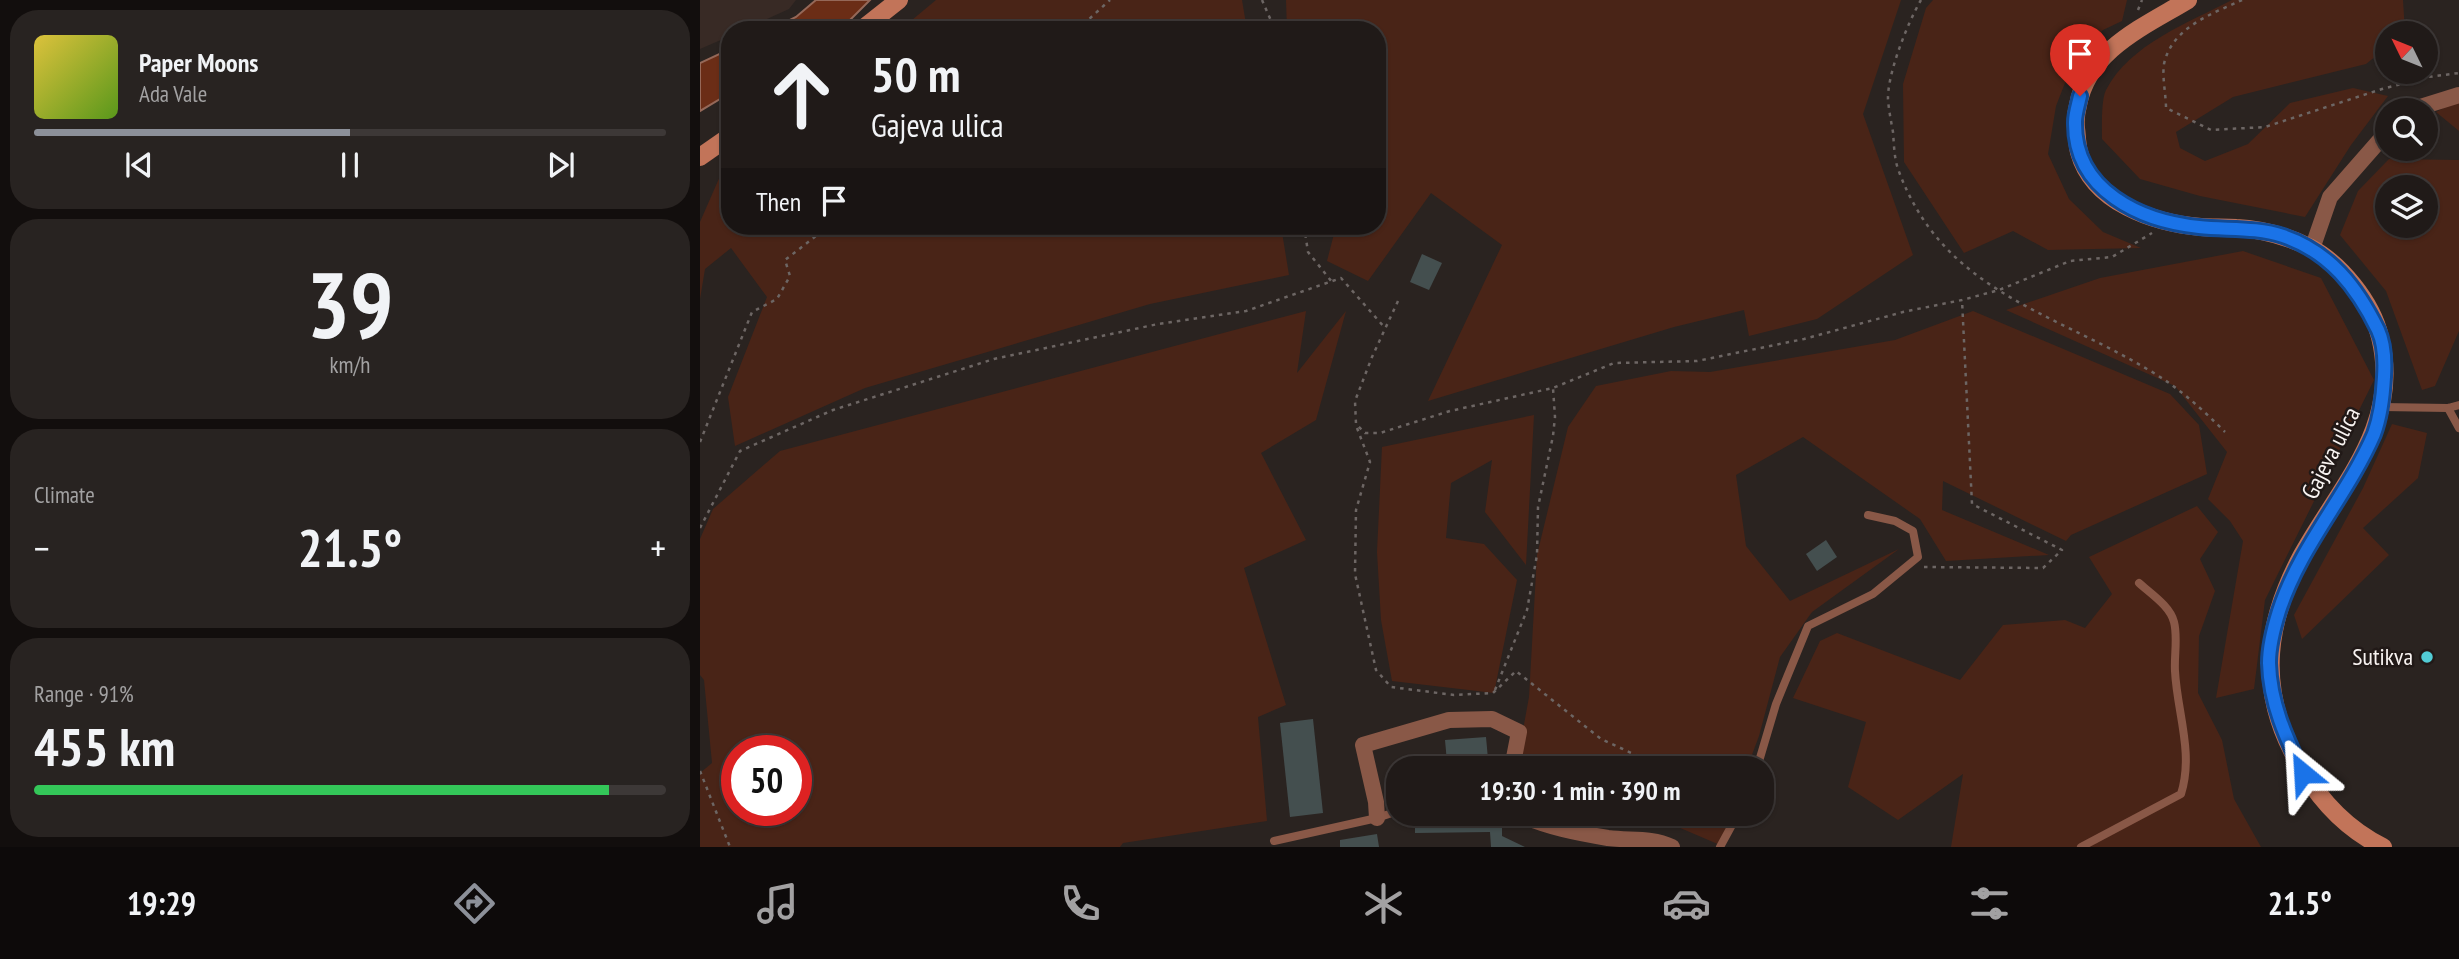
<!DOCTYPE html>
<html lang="en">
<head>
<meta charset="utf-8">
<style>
	body { margin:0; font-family:"PT Sans Narrow",sans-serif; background:#282321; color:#f1f3f6; height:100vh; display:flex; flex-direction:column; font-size:26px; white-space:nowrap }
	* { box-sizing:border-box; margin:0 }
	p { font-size:23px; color:#a2a1a2 }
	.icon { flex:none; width:38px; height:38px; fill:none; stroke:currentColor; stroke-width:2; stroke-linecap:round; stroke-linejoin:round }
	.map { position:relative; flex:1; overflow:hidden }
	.details { display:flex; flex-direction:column; gap:10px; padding:10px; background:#120e0d; width:700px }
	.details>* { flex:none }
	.hud { position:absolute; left:21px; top:21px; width:665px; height:214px; border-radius:28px; box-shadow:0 2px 5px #0004,0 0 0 2px #3d3837; background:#201a18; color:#f1f3f6; overflow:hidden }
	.needle { width:46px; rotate:313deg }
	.tools { position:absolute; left:1675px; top:21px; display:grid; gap:14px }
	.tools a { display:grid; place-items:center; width:63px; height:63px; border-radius:50%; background:#201a18; box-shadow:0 2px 5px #0004,0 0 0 2px #3d3837; font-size:35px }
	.speed { position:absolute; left:21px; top:735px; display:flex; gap:14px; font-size:35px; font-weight:700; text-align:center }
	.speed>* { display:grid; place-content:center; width:91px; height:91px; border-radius:50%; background:#201a18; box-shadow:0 2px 5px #0004,0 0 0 2px #3d3837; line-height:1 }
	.speed .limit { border:10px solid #d22; background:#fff; color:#111 }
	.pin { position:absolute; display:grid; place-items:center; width:60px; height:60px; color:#fff; margin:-72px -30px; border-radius:50% 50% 50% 0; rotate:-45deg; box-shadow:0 0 7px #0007 }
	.pin .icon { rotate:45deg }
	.me { position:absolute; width:77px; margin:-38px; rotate:333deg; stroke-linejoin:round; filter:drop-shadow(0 0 5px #0008) }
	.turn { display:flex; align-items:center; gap:24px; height:147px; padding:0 35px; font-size:32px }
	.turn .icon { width:91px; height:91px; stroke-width:2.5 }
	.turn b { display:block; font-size:49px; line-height:60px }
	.then { display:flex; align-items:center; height:66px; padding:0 35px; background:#0003; gap:14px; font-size:26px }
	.big { font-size:52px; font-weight:700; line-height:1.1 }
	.details .tile { flex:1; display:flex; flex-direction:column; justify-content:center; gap:10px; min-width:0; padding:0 24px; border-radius:28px; background:#282321 }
	.details .dial { align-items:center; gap:0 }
	.dial b { font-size:91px; line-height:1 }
	.song { display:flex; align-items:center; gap:21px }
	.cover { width:84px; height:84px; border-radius:10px; background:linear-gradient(135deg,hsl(50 70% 55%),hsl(90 70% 35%)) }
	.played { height:7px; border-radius:4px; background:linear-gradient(90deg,#8c9099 50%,#3d3837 50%) }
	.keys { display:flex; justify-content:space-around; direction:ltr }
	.heat { display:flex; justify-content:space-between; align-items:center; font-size:38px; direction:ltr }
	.charge { height:10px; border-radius:5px; background:linear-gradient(90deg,#34c759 91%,#3d3837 0) }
	.trip { position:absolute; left:686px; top:756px; width:388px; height:70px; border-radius:28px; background:#201a18; box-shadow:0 2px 5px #0004,0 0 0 2px #3d3837; font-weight:700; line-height:70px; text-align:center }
	.dock { display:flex; height:112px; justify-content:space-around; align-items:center; background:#0d0a0a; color:#a2a1a2 }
	.dock .icon { width:49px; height:49px }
	.dock .current { color:#8c9099 }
	.dock b { font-size:32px; color:#f1f3f6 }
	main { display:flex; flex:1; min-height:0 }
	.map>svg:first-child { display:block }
	.built { fill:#382a25 }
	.green { fill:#492417; fill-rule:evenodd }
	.water { fill:#6b2d16; stroke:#956858; stroke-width:2 }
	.building { fill:#444f4f }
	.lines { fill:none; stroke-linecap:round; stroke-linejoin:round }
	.path { stroke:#6d6664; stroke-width:2.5; stroke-dasharray:3.5 5; stroke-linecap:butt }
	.lane { stroke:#895847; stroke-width:8 }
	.street { stroke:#895847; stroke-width:16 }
	.secondary { stroke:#c27459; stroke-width:18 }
	.route-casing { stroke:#114b97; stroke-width:18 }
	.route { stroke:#1a73e8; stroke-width:12 }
	.poi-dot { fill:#52ccd5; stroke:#211917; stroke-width:2.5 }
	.labels { text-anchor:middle; stroke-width:5; stroke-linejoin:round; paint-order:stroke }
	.street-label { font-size:24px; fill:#f8f3f1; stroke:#211917 }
	.poi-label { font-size:24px; fill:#f8f3f1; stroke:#211917; text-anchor:end }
</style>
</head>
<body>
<main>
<section class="details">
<div class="tile">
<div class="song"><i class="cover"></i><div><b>Paper Moons</b><p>Ada Vale</p></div></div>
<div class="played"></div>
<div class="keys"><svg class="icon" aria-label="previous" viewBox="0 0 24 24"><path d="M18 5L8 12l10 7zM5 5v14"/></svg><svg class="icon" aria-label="pause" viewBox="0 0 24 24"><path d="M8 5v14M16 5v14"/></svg><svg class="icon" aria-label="next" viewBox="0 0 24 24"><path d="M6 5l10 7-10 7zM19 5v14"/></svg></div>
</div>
<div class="tile dial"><b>39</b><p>km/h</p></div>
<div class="tile"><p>Climate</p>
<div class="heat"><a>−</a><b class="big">21.5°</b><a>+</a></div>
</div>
<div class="tile"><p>Range · 91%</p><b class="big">455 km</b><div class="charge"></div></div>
</section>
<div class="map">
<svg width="1759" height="847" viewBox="0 0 1759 847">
	<rect width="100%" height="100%" fill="#2a2320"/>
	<polygon class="built" points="0,0 96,0 89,9 43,30 30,30 30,36 0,49"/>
	<g class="green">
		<polygon points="236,0 542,0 547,30 200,30"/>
		<polygon points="586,0 1201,0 1163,114 1213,255 1117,319 1049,336 1044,310 974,327 728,401 802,245 731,193 668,281 627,261 636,226 677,226 677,30 587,30"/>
		<polygon points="1233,0 1427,0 1422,21 1403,30 1374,60 1356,106 1348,154 1369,199 1403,232 1441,248 1348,250 1313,231 1264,253 1204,162 1203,84 1226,8"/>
		<path d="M 1532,0 L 1703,0 L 1705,32 L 1687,33 L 1687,47 L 1666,64 L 1533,97 L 1476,132 L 1480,148 L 1505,161 L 1548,144 L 1590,103 L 1653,88 L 1688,96 L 1651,145 L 1605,217 L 1500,196 L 1440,179 L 1402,139 C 1402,127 1401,100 1406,90 C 1430,44 1488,23 1532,0 Z"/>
		<polygon points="1759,100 1759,131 1736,112"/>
		<path d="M 1689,159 L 1759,160 L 1759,331 L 1735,386 L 1722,390 L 1686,291 L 1640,235 L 1658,191 ZM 1687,187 L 1726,187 L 1726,226 L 1687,226 Z"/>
		<polygon points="30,168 30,226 581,226 589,275 450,304 165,388 35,446 28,397 67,297 31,248 5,269 0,299 0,222 21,174"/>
		<polygon points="1543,251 1621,278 1674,380 1565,600 1554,689 1516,698 1543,541 1530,521 1508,499 1527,452 1475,386 1306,310 1400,278"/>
		<path d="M 606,311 L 597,373 L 646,311 L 616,420 L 561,453 L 606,540 L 544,568 L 586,705 L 558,717 L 567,821 L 423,843 L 420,847 L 0,847 L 0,773 L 12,763 L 4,680 L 0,675 L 0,539 L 13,509 L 80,451 ZM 37,751 L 96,751 L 96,810 L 37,810 Z"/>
		<polygon points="1273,311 1470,394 1499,425 1507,474 1371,535 1366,541 1243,481 1242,510 1349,555 1246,561 1220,519 1103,437 1036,475 1046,546 1090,601 1199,549 1112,612 1080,657 1059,736 1047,768 816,768 829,697 837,555 868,427 896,386 971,371 1010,372 1195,340"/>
		<polygon points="834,415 826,565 785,512 792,460 751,483 746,538 784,544 817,580 794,693 692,681 681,620 677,552 682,447"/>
		<polygon points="1692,424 1727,433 1718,478 1663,528 1689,555 1602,639 1594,615 1663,488"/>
		<polygon points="1497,506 1518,532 1500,559 1515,591 1499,636 1498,693 1522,740 1534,799 1561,847 1251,847 1263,774 1198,820 1148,787 1166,722 1093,698 1120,641 1137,633 1260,680 1303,625 1365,620 1385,628 1412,594 1389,557"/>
		<polygon points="938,814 1031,814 1020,845 957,818"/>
	</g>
	<g class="water">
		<polygon points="116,0 170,0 140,30 70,30 96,17"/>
		<polygon points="30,49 30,93 0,111 0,63"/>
	</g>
	<g class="building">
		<polygon points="722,254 742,263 729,290 710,282"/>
		<polygon points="1126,540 1137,557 1117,571 1106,554"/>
		<polygon points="613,719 623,813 590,817 580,723"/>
		<polygon points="786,737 788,759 747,762 745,740"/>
		<polygon points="802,818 802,836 825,847 791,847 790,832 715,833 715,820"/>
		<polygon points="677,834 679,847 640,847 640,840"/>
	</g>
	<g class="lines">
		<g class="path">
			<polyline points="562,0 575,30"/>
			<path d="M 1221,0 C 1208,22 1187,74 1188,100 C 1189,111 1191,121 1193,132 C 1194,144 1194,157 1198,169 C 1242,290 1348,310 1447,369 C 1477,386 1501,408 1525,432"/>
			<path d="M 1542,0 C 1512,14 1472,27 1464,64 C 1462,77 1466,95 1466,108 L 1511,130 L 1565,127 L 1682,89 L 1728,77 L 1759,73"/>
			<polyline points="1438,10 1442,0"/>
			<polyline points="377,30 410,0"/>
			<polyline points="604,226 608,252 632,282"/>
			<polyline points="698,301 672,357 655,401 656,424 665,433 680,433 750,411 853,388 914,363 997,361 1104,339 1203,312 1262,300 1299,290 1370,261 1412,257 1452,233"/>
			<polyline points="657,428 670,462 656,510 655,574 676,670 691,687 754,695 793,693 816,671 901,739 964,768"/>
			<polyline points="0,442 52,312 77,299 90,276 85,260 129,226"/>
			<polyline points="0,528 40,451 133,410 294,359 458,324 546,311 641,278 685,328"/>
			<polyline points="1224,567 1343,568 1362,550 1272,504 1262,300"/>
			<polyline points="795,690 827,610 837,555 838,507 853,436 855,417 853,388"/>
			<polyline points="0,771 30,847"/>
		</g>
		<g class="lane">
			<polyline points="1682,407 1748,408 1759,405"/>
			<polyline points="1748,408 1759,428"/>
			<polyline points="1057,768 1076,704 1108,626 1173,594 1218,557 1213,531 1195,521 1168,515"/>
			<polyline points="574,841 677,818 698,811"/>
			<polyline points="1020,847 1038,814"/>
			<path d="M 1381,847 L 1481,794 C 1494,753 1477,712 1475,671 C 1474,656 1478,637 1474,622 C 1470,606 1451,594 1439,583"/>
		</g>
		<g class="street">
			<polyline points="1711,110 1759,95"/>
			<polyline points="1612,249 1630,197 1687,132"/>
			<path d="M 819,814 C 846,827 878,833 908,838 C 931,841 950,837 972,847"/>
			<polyline points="677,818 676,802 663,745 749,720 792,719 819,732 812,768"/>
		</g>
		<g class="secondary">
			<path d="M 1488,0 C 1445,26 1388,50 1378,105 C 1376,113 1375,120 1376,128 C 1377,136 1377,144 1379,152 C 1393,203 1454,223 1501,227 C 1512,228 1524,227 1536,228 C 1561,229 1586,236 1609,247 C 1640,263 1672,302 1680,337 C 1702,425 1641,485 1602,555 C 1567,620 1558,684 1592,751 C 1612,791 1642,827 1683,847"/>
			<polyline points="161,30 199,0"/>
			<polyline points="0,157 30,136"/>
		</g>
	</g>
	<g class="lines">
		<g class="route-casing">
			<path id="route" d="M 1380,96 C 1378,105 1375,114 1375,122 C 1374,191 1441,221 1499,227 C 1527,230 1556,227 1583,236 C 1630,252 1657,287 1678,330 C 1684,343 1685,362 1684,377 C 1683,396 1681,415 1674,434 C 1647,496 1600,546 1579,611 C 1574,627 1569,646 1569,663 C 1570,703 1586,738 1603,773"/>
		</g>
		<use href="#route" class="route"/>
	</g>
	<circle class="poi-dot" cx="1727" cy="657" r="7"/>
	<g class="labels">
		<g class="street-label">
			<text transform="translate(1631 453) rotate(-63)" y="8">Gajeva ulica</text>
		</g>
		<g class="poi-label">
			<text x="1713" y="665">Sutikva</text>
		</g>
	</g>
</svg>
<div class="tools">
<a><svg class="needle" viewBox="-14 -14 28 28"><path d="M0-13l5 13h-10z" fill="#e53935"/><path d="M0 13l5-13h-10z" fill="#a2a1a2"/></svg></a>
<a><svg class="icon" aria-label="search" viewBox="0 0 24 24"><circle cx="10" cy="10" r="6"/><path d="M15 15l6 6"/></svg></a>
<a><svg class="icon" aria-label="layers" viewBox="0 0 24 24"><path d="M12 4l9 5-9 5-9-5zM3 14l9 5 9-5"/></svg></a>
</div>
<div class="speed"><div class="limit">50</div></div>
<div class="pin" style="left:1380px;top:96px;background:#d93025"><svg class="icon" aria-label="arrive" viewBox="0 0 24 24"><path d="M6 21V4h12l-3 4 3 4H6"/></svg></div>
<svg class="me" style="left:1603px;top:773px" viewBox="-20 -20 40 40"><path d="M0-17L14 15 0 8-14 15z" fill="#1a73e8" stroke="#fff" stroke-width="4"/></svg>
<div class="trip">19:30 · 1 min · 390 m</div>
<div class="hud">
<div class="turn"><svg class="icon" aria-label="ahead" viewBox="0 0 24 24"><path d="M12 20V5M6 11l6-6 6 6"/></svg><div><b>50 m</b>Gajeva ulica</div></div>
<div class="then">Then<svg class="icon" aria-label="arrive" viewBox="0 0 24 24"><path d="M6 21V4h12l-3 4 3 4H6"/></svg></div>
</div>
</div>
</main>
<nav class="dock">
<b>19:29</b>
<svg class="icon current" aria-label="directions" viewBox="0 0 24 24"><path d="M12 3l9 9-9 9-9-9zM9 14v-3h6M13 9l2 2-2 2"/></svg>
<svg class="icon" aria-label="music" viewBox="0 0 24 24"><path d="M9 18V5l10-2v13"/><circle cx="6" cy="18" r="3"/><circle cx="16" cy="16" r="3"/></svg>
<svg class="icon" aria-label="phone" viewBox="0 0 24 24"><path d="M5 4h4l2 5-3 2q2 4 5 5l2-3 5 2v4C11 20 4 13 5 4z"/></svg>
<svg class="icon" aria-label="climate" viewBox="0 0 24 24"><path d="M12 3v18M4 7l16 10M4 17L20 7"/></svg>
<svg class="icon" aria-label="car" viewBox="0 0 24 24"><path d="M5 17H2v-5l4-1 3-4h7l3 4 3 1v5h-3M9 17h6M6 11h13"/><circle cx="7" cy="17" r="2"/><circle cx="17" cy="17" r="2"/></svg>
<svg class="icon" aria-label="filters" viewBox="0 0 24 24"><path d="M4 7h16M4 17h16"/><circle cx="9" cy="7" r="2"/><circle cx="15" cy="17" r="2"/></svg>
<b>21.5°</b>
</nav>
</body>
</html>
